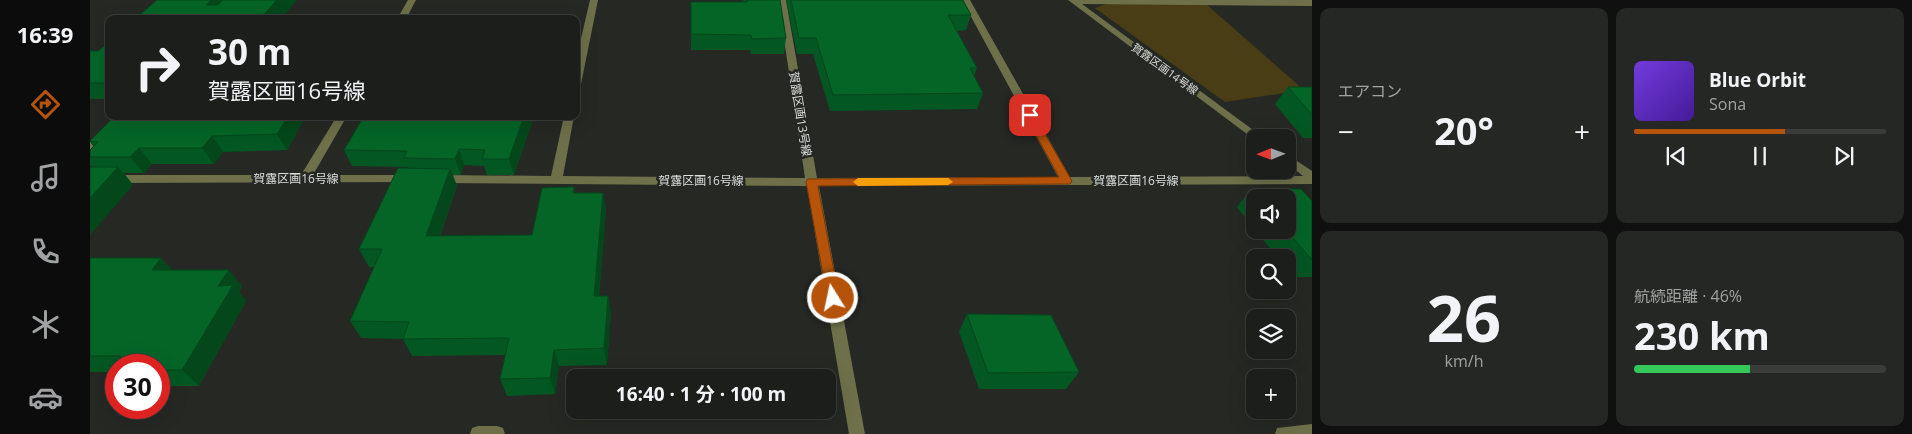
<!DOCTYPE html>
<html lang="ja">
<head>
<meta charset="utf-8">
<style>
	body { margin:0; font-family:"Open Sans","Noto Sans JP",sans-serif; background:#252724; color:#f1f3f6; height:100vh; display:flex; flex-direction:column; font-size:19px; white-space:nowrap }
	* { box-sizing:border-box; margin:0 }
	p { font-size:16px; color:#a0a2a3 }
	.icon { flex:none; width:28px; height:28px; fill:none; stroke:currentColor; stroke-width:2; stroke-linecap:round; stroke-linejoin:round }
	.map { position:relative; flex:1; overflow:hidden }
	.sheet { display:flex; flex-direction:column; gap:8px; padding:8px; background:#0f100f; width:600px }
	.sheet>* { flex:none }
	.banner { position:absolute; left:15px; top:15px; width:475px; height:105px; border-radius:10px; box-shadow:0 5px 20px #0002,0 0 0 1px #3a3c3a; background:#1c1e1b; color:#f1f3f6; overflow:hidden }
	.needle { width:32px; rotate:269deg }
	.buttons { position:absolute; left:1156px; top:129px; display:grid; gap:10px }
	.buttons a { display:grid; place-items:center; width:50px; height:50px; border-radius:10px; background:#1c1e1b; box-shadow:0 5px 20px #0002,0 0 0 1px #3a3c3a; font-size:25px }
	.speed { position:absolute; left:15px; top:354px; display:flex; gap:10px; font-size:25px; font-weight:700; text-align:center }
	.speed>* { display:grid; place-content:center; width:65px; height:65px; border-radius:50%; background:#1c1e1b; box-shadow:0 5px 20px #0002,0 0 0 1px #3a3c3a; line-height:1 }
	.speed .limit { border:8px solid #d22; background:#fff; color:#111 }
	.pin { position:absolute; display:grid; place-items:center; width:42px; height:42px; color:#fff; margin:-21px; border-radius:10px; box-shadow:0 2px 8px #0006 }
	.me { position:absolute; width:55px; margin:-28px; rotate:350deg; stroke-linejoin:round; filter:drop-shadow(0 0 4px #0008) }
	.turn { display:flex; align-items:center; gap:18px; height:105px; padding:0 20px; font-size:22px }
	.turn .icon { width:65px; height:65px; stroke-width:2.5 }
	.turn b { display:block; font-size:35px; line-height:42px }
	.big { font-size:38px; font-weight:700; line-height:1.1 }
	.sheet .tile { flex:1; display:flex; flex-direction:column; justify-content:center; gap:8px; min-width:0; padding:0 18px; border-radius:10px; background:#252724 }
	.sheet .dial { align-items:center; gap:0 }
	.dial b { font-size:65px; line-height:1 }
	.song { display:flex; align-items:center; gap:15px }
	.cover { width:60px; height:60px; border-radius:8px; background:linear-gradient(135deg,hsl(260 70% 55%),hsl(260 70% 35%)) }
	.played { height:5px; border-radius:2px; background:linear-gradient(90deg,#b45309 60%,#3a3c3a 60%) }
	.keys { display:flex; justify-content:space-around; direction:ltr }
	.heat { display:flex; justify-content:space-between; align-items:center; font-size:28px; direction:ltr }
	.charge { height:8px; border-radius:4px; background:linear-gradient(90deg,#34c759 46%,#3a3c3a 0) }
	.sheet .tiles { flex:1; display:grid; gap:8px; grid-template-columns:repeat(2,1fr) }
	.trip { position:absolute; left:476px; top:369px; width:270px; height:50px; border-radius:10px; background:#1c1e1b; box-shadow:0 5px 20px #0002,0 0 0 1px #3a3c3a; font-weight:700; line-height:50px; text-align:center }
	main { display:flex; flex:1; min-height:0 }
	.menu { display:flex; flex-direction:column; width:90px; justify-content:space-around; align-items:center; background:#0b0c0b; color:#a0a2a3 }
	.menu .icon { width:35px; height:35px }
	.menu .selected { color:#b45309 }
	.menu b { font-size:22px; color:#f1f3f6 }
	.map>svg:first-child { display:block }
	.green { fill:#483d15 }
	.lines { fill:none; stroke-linecap:round; stroke-linejoin:round }
	.minor { fill:#6d7049; fill-rule:evenodd }
	.wall { fill:#035722 }
	.shaded-wall { fill:#03471b }
	.building { fill:#046527; stroke:#03471b }
	.route { fill:#b45309; stroke:#753606 }
	.slow { fill:#f59e0b }
	.labels { text-anchor:middle; stroke-width:5; stroke-linejoin:round; paint-order:stroke }
	.far-street-label { font-size:11px; fill:#dbddda; stroke:#262824 }
	.street-label { font-size:12px; fill:#dbddda; stroke:#262824 }
</style>
</head>
<body>
<main>
<nav class="menu">
<b>16:39</b>
<svg class="icon selected" aria-label="directions" viewBox="0 0 24 24"><path d="M12 3l9 9-9 9-9-9zM9 14v-3h6M13 9l2 2-2 2"/></svg>
<svg class="icon" aria-label="music" viewBox="0 0 24 24"><path d="M9 18V5l10-2v13"/><circle cx="6" cy="18" r="3"/><circle cx="16" cy="16" r="3"/></svg>
<svg class="icon" aria-label="phone" viewBox="0 0 24 24"><path d="M5 4h4l2 5-3 2q2 4 5 5l2-3 5 2v4C11 20 4 13 5 4z"/></svg>
<svg class="icon" aria-label="climate" viewBox="0 0 24 24"><path d="M12 3v18M4 7l16 10M4 17L20 7"/></svg>
<svg class="icon" aria-label="car" viewBox="0 0 24 24"><path d="M5 17H2v-5l4-1 3-4h7l3 4 3 1v5h-3M9 17h6M6 11h13"/><circle cx="7" cy="17" r="2"/><circle cx="17" cy="17" r="2"/></svg>
</nav>
<div class="map">
<svg width="1222" height="434" viewBox="0 0 1222 434">
	<rect width="100%" height="100%" fill="#262824"/>
	<polygon class="green" points="1019,3 1116,4 1214,90 1135,102 1005,8"/>
	<g class="lines">
		<g class="minor">
			<polygon points="318,0 326,0 316,19 307,19"/>
			<polygon points="500,0 508,0 491,84 486,87 486,60"/>
			<polygon points="688,0 696,0 727,178 968,177 872,0 880,0 980,177 1213,176 1198,164 1198,155 1222,171 1222,184 729,186 775,434 759,434 717,186 347,183 341,179 347,175 461,176 474,116 484,116 473,176 715,178"/>
			<polygon points="978,0 1222,0 1222,6 992,4 1174,138 1165,138 1165,140"/>
			<polygon points="25,116 36,116 4,150 0,151 0,141"/>
			<polygon points="247,116 257,116 223,175 320,175 326,179 324,182 0,183 0,175 211,175"/>
			<polygon points="1222,424 1222,434 1185,434 1187,428"/>
			<polygon points="388,426 407,426 413,428 415,434 380,434 382,428"/>
		</g>
	</g>
	<g class="wall">
		<polygon points="653,0 690,0 696,38 694,54 661,54 660,50 601,50 601,2 654,2"/>
		<polygon points="696,0 873,0 881,15 876,30 866,31 887,68 884,76 893,93 887,109 740,111 723,54 707,54"/>
		<polygon points="19,42 19,99 0,99 0,51 8,51"/>
		<polygon points="1198,87 1222,87 1222,138 1213,138 1185,104"/>
		<polygon points="25,116 212,116 214,119 197,150 133,152 124,164 62,164 54,173 34,173 43,185 2,167 0,165 0,150 4,147 0,142 0,141"/>
		<polygon points="274,116 444,116 424,175 397,175 394,166 374,165 371,175 363,175 367,186 350,236 442,235 484,187 485,193 513,193 516,210 509,296 518,296 521,313 517,365 469,366 465,394 417,396 410,379 416,355 322,356 313,339 271,338 260,321 284,267 279,267 269,249 318,168 318,167 262,166 254,150"/>
		<polygon points="1161,189 1222,201 1222,277 1204,277 1198,270 1198,258 1188,258 1165,230 1198,230 1198,198 1165,198 1165,230 1147,207"/>
		<polygon points="0,258 71,258 82,270 152,286 149,292 156,301 109,386 69,386 69,365 26,365 26,372 0,372"/>
		<polygon points="877,314 989,372 976,389 889,389 869,332"/>
	</g>
	<g class="shaded-wall">
		<polygon points="121,0 142,0 126,19 116,5"/>
		<polygon points="187,0 207,0 191,19 170,19"/>
		<polygon points="198,116 212,116 214,119 197,150 187,134"/>
		<polygon points="434,116 444,116 424,175 419,159"/>
		<polygon points="122,136 133,152 124,164 112,148"/>
		<polygon points="49,148 62,164 54,173 40,157"/>
		<polygon points="369,149 374,165 371,175 365,159"/>
		<polygon points="28,167 43,185 0,235 0,198"/>
		<polygon points="360,169 367,186 343,254 336,236"/>
		<polygon points="513,193 516,210 508,313 504,296"/>
		<polygon points="71,258 86,274 62,270"/>
		<polygon points="139,270 152,286 149,292 156,301 109,386 92,370 128,286"/>
		<polygon points="518,296 521,313 517,365 514,348"/>
		<polygon points="464,350 469,366 465,394 460,378"/>
	</g>
	<g class="building">
		<polygon points="67,0 121,0 116,5 128,5 133,0 187,0 170,19 45,19"/>
		<polygon points="657,0 690,0 696,38 662,39 661,35 601,34 601,2 657,2"/>
		<polygon points="701,0 873,0 881,15 858,15 887,68 880,68 893,93 743,95 726,38 709,38"/>
		<polygon points="19,42 19,83 0,83 0,51 8,51"/>
		<polygon points="1198,87 1222,87 1222,115"/>
		<polygon points="25,116 198,116 187,134 122,136 112,148 49,148 40,157 0,157 0,150 8,142 0,141"/>
		<polygon points="274,116 434,116 419,159 392,159 395,150 369,149 365,159 314,158 317,151 254,150"/>
		<polygon points="0,167 28,167 0,198"/>
		<polygon points="308,168 360,169 336,236 442,235 452,188 484,187 483,193 513,193 504,296 518,296 514,348 464,350 460,378 410,379 419,338 313,339 319,322 260,321 292,249 269,249"/>
		<polygon points="1161,189 1211,189 1222,201 1222,260 1196,230 1198,230 1198,198 1168,198"/>
		<polygon points="0,258 71,258 62,270 139,270 128,286 143,285 92,370 69,370 69,365 47,365 50,361 28,362 31,356 0,356"/>
		<polygon points="877,314 961,315 989,372 898,373"/>
	</g>
	<polygon class="route" points="940,112 944,115 982,181 980,184 728,186 749,298 743,303 738,302 716,182 718,179 969,177 935,115"/>
	<polygon class="slow" points="768,178 858,178 863,182 858,185 768,186 763,182"/>
	<g class="labels">
		<g class="far-street-label">
			<text transform="translate(1075 69) rotate(36)" y="4">賀露区画14号線</text>
		</g>
		<g class="street-label">
			<text transform="translate(710 114) rotate(81)" y="4">賀露区画13号線</text>
			<text x="206" y="183">賀露区画16号線</text>
			<text x="611" y="185">賀露区画16号線</text>
			<text x="1046" y="185">賀露区画16号線</text>
		</g>
	</g>
</svg>
<div class="buttons">
<a><svg class="needle" viewBox="-14 -14 28 28"><path d="M0-13l5 13h-10z" fill="#e53935"/><path d="M0 13l5-13h-10z" fill="#a0a2a3"/></svg></a>
<a><svg class="icon" aria-label="sound" viewBox="0 0 24 24"><path d="M4 9h4l5-4v14l-5-4H4zM17 9q2 3 0 6"/></svg></a>
<a><svg class="icon" aria-label="search" viewBox="0 0 24 24"><circle cx="10" cy="10" r="6"/><path d="M15 15l6 6"/></svg></a>
<a><svg class="icon" aria-label="layers" viewBox="0 0 24 24"><path d="M12 4l9 5-9 5-9-5zM3 14l9 5 9-5"/></svg></a>
<a>+</a>
</div>
<div class="speed"><div class="limit">30</div></div>
<div class="pin" style="left:940px;top:115px;background:#d93025"><svg class="icon" aria-label="arrive" viewBox="0 0 24 24"><path d="M6 21V4h12l-3 4 3 4H6"/></svg></div>
<svg class="me" style="left:743px;top:298px" viewBox="-20 -20 40 40"><circle r="17" fill="#b45309" stroke="#fff" stroke-width="3"/><path d="M0-11L8 9 0 5-8 9z" fill="#fff"/></svg>
<div class="trip">16:40 · 1 分 · 100 m</div>
<div class="banner">
<div class="turn"><svg class="icon" aria-label="right" viewBox="0 0 24 24"><path d="M7 20v-9h11M14 6l5 5-5 5"/></svg><div><b>30 m</b>賀露区画16号線</div></div>
</div>
</div>
<section class="sheet">
<div class="tiles">
<div class="tile"><p>エアコン</p>
<div class="heat"><a>−</a><b class="big">20°</b><a>+</a></div>
</div>
<div class="tile">
<div class="song"><i class="cover"></i><div><b>Blue Orbit</b><p>Sona</p></div></div>
<div class="played"></div>
<div class="keys"><svg class="icon" aria-label="previous" viewBox="0 0 24 24"><path d="M18 5L8 12l10 7zM5 5v14"/></svg><svg class="icon" aria-label="pause" viewBox="0 0 24 24"><path d="M8 5v14M16 5v14"/></svg><svg class="icon" aria-label="next" viewBox="0 0 24 24"><path d="M6 5l10 7-10 7zM19 5v14"/></svg></div>
</div>
<div class="tile dial"><b>26</b><p>km/h</p></div>
<div class="tile"><p>航続距離 · 46%</p><b class="big">230 km</b><div class="charge"></div></div>
</div>
</section>
</main>
</body>
</html>
